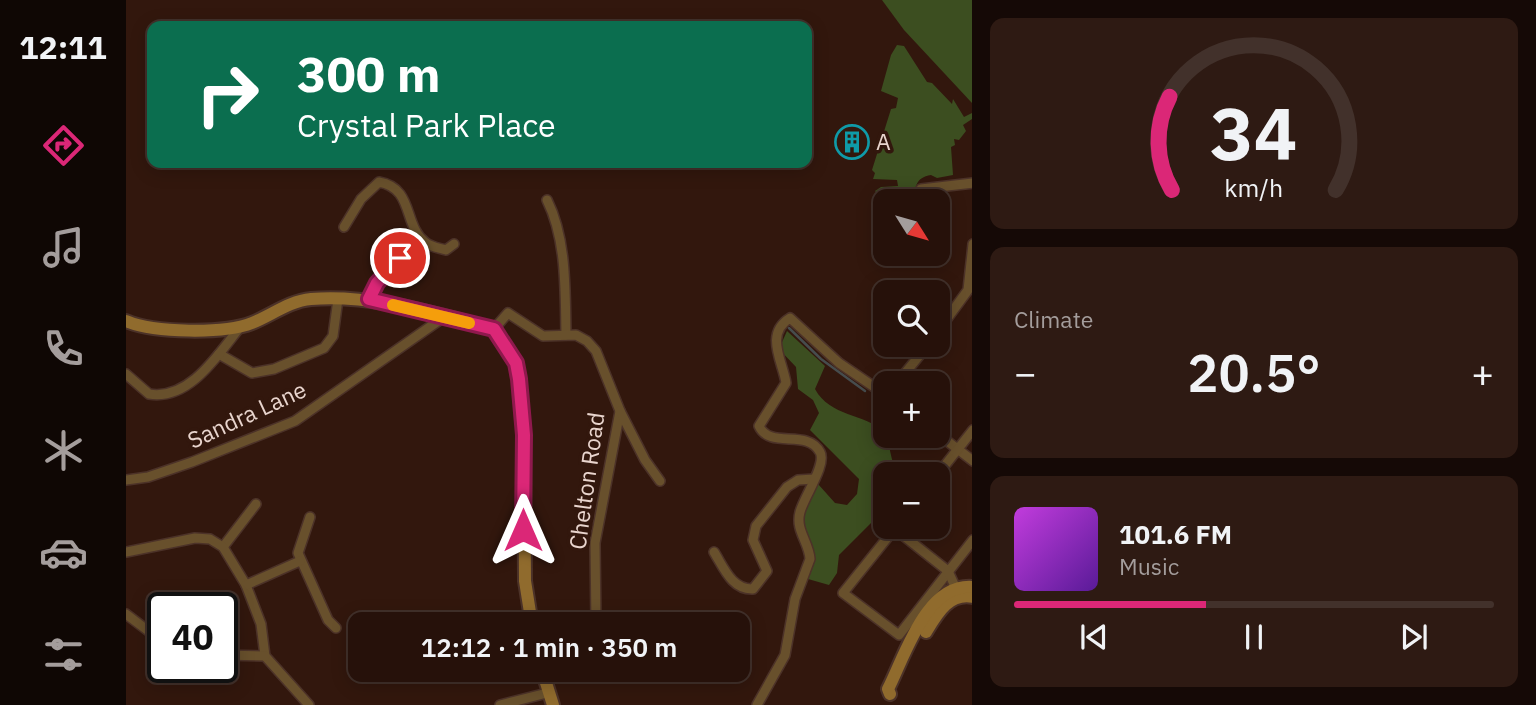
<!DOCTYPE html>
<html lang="en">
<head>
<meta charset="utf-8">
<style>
	body { margin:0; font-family:"IBM Plex Sans",sans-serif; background:#2e1a13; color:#f1f3f6; height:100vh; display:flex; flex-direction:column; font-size:26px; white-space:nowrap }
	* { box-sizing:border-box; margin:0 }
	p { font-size:23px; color:#a49d9c }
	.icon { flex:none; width:38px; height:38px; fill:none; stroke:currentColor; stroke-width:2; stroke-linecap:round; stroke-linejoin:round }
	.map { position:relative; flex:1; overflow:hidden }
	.drawer { display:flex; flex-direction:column; gap:18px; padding:18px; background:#150906; width:564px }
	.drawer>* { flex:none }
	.hud { position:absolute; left:21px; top:21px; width:665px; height:147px; border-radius:14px; box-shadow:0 4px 18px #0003,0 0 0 2px #42312b; background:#0b6e4f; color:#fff; overflow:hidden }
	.needle { width:46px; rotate:127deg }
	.fabs { position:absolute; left:747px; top:189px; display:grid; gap:14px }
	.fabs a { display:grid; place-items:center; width:77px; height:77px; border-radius:14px; background:#26110a; box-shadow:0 4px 18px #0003,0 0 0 2px #42312b; font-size:35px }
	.speed { position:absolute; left:21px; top:592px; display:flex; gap:14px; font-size:35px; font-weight:700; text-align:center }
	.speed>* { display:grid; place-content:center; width:91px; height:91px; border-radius:50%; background:#26110a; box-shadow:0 4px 18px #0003,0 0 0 2px #42312b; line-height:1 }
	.speed .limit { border:4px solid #111; border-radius:10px; background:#fff; color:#111 }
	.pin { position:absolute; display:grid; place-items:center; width:60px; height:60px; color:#fff; margin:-30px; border:4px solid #fff; border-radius:50%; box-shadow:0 2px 7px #0007 }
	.me { position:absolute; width:77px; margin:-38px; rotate:0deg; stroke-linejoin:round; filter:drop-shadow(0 0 5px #0008) }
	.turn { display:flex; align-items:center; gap:24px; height:147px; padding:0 35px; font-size:32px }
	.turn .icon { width:91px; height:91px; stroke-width:2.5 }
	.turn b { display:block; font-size:49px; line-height:60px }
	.big { font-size:52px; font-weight:600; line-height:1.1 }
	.drawer .card { flex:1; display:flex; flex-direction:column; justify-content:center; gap:10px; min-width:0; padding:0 24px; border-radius:14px; background:#2e1a13 }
	.drawer .dial { align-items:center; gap:0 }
	.dial svg { height:182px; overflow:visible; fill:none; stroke:#42312b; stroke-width:7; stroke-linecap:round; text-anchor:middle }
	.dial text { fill:#f1f3f6; stroke:none }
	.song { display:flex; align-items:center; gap:21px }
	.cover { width:84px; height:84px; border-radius:10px; background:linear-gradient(135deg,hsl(290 70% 55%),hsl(270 70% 35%)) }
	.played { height:7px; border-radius:4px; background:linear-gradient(90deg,#db2777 40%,#42312b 40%) }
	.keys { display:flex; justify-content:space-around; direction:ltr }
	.heat { display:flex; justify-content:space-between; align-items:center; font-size:38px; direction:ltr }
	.trip { position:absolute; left:222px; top:612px; width:402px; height:70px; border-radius:14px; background:#26110a; box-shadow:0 4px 18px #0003,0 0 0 2px #42312b; font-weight:600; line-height:70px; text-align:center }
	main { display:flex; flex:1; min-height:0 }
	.tabs { display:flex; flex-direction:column; width:126px; justify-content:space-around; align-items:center; background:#0f0704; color:#a49d9c }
	.tabs .icon { width:49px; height:49px }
	.tabs .active { color:#db2777 }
	.tabs b { font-size:32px; color:#f1f3f6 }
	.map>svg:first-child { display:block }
	.green { fill:#3c4e20 }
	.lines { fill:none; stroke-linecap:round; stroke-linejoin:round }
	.stream { stroke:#464c4d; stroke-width:2.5 }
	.street-casing { stroke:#4c3228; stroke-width:12 }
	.secondary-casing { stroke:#4c3228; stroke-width:16 }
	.street { stroke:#68502c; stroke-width:9 }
	.secondary { stroke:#906b2d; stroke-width:12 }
	.route-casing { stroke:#8e194d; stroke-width:18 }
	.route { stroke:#db2777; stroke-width:12 }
	.slow { stroke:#f59e0b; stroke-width:12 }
	.labels { text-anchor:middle; stroke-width:7; stroke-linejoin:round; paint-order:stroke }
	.poi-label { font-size:23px; fill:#e9d5ce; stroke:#32170d; text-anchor:start }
	.street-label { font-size:23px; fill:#e9d5ce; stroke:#32170d }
</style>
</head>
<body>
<main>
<nav class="tabs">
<b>12:11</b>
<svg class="icon active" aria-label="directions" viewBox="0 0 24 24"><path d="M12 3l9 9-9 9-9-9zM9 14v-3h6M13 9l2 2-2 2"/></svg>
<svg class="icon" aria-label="music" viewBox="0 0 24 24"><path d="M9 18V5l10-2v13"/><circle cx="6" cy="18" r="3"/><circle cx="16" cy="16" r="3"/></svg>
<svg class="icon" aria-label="phone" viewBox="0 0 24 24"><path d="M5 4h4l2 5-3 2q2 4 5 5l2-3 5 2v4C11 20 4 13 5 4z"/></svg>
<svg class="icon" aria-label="climate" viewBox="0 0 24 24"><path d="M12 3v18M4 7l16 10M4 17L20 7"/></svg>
<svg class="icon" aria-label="car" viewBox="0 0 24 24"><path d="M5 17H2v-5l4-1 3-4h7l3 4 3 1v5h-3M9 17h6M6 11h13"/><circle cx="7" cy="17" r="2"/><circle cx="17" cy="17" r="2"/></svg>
<svg class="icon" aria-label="filters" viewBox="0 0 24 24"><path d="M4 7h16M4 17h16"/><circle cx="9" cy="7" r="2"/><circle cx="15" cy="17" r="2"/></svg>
</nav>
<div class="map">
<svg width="847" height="705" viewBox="0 0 847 705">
	<rect width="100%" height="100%" fill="#32170d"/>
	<g class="green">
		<polygon points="756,0 846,0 846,103 778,30"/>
		<path d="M 771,45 L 778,46 L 801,82 L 806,83 L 826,104 L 827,99 L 838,117 L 846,113 L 846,119 L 837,125 L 840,131 L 833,140 L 828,139 L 829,145 L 825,147 L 827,175 L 811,178 L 805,175 C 789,178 790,186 787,201 L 760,201 L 759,204 L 749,191 L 755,187 L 772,186 L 771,180 L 747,179 L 749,173 L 746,170 L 765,109 L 770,108 L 772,98 L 755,91 L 765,55 Z"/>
		<path d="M 661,331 L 699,366 L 689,389 C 704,417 738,413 759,432 C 764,443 764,461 772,474 L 760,474 L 759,509 L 713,555 L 711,573 L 703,585 L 682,579 C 691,554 680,549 677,526 C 675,511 686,497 692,484 L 709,503 L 721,505 L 731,494 L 733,479 L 684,430 L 693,413 L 687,400 L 672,389 L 670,367 L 653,349 Z"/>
	</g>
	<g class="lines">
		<g class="stream">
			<polyline points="663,328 695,359 739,391"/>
			<polyline points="812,388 816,385"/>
			<polyline points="771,471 774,474"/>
		</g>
		<g class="street-casing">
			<g id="street">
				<path d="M 421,200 C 441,240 439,291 440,335"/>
				<polyline points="789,201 795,189 847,183"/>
				<path d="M 218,227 L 235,199 L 253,182 C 288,188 277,225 299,242 C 304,247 313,248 320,250 L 328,244"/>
				<polyline points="243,299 260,272 295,239"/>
				<polyline points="368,329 382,313 417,336 450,335 461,341 470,351 494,411 469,543 470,625"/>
				<polyline points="812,331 842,290 847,244"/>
				<polyline points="93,354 126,373 148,369 198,348 207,336 212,299"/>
				<path d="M 0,374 L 23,394 C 64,401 93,353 115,326"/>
				<polyline points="771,383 802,345"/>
				<polyline points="494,411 519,460 534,481"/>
				<polyline points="812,434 847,461"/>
				<polyline points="812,474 847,430"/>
				<polyline points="0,480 22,477 66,462 169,421 318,317"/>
				<polyline points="184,517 172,553 202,620 210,628"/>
				<polyline points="770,527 717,593 773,635 847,540"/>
				<polyline points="769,529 822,571 832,593"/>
				<polyline points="97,547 130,504"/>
				<polyline points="0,552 69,538 84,539 97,547 120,585 135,624 139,656 183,705"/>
				<path d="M 588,552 C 598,568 606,590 627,589 L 641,571 L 627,540 L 630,526 L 661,487 L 672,480 L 688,479"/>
				<polyline points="120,585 174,561"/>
				<polyline points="0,614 37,642"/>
				<polyline points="96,655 139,656"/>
				<polyline points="374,705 421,693"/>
				<path d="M 631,705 L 659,655 L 669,599 L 684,559 C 683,542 669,530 674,512 C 678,497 701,464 694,452 C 681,428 644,450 633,426 L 660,383 C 657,362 638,334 664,318 L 713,363 L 760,395"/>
			</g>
		</g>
		<g class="secondary-casing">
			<g id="secondary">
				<path d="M 0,321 C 28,333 98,334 126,323 C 146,315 163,301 185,299 C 247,294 308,314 368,329 L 390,363 L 393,379 L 398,435 L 399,581 L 406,625"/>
				<path d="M 800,632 C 811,614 823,592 847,597"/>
				<polyline points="416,670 427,705"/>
				<path d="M 764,694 L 762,689 C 779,656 800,583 847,587"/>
			</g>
		</g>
		<use href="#street" class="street"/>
		<use href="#secondary" class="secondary"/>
	</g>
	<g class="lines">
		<g class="route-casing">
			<polyline id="route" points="274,258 251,283 243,299 368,329 390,363 393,379 398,435 397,530"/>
		</g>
		<use href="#route" class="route"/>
		<polyline class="slow" points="267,305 343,323"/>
	</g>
	<defs>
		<g id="building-ring" transform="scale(1.75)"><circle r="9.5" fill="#32170d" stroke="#0f9aa8" stroke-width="1.5"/><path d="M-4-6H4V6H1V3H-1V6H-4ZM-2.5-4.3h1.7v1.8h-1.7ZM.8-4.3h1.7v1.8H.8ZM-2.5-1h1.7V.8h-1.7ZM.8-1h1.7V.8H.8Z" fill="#0f9aa8"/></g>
	</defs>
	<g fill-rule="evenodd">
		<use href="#building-ring" x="726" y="142"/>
	</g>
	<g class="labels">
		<g class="poi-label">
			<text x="750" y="150">A</text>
		</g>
		<g class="street-label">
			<text transform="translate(121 415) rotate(-25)" y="8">Sandra Lane</text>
			<text transform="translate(461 481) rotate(-82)" y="8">Chelton Road</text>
		</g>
	</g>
</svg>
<div class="fabs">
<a><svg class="needle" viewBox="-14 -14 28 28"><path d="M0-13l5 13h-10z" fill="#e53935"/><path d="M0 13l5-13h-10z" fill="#a49d9c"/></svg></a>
<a><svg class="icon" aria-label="search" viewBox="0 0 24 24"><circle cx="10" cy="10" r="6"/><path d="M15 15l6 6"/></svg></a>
<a>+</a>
<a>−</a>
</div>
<div class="speed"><div class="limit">40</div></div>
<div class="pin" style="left:274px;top:258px;background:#d93025"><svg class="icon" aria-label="arrive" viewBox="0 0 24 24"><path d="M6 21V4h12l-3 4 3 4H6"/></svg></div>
<svg class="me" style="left:397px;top:530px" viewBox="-20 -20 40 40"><path d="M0-17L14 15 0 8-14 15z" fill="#db2777" stroke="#fff" stroke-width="4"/></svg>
<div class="trip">12:12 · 1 min · 350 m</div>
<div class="hud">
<div class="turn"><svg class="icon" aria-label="right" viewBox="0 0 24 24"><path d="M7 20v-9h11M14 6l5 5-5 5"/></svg><div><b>300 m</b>Crystal Park Place</div></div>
</div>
</div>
<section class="drawer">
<div class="card dial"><svg viewBox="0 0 100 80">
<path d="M14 69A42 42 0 1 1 86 69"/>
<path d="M14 69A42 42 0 0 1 13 28" stroke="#db2777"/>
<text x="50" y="56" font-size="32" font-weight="700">34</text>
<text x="50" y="72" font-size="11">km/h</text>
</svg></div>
<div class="card"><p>Climate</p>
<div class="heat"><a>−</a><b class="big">20.5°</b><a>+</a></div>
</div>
<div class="card">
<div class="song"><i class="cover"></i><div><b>101.6 FM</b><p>Music</p></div></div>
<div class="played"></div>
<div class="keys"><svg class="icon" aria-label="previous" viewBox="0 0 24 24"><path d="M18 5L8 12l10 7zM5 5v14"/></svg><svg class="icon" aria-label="pause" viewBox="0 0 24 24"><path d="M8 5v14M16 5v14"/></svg><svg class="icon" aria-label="next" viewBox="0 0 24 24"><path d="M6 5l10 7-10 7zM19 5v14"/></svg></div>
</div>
</section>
</main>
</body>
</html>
